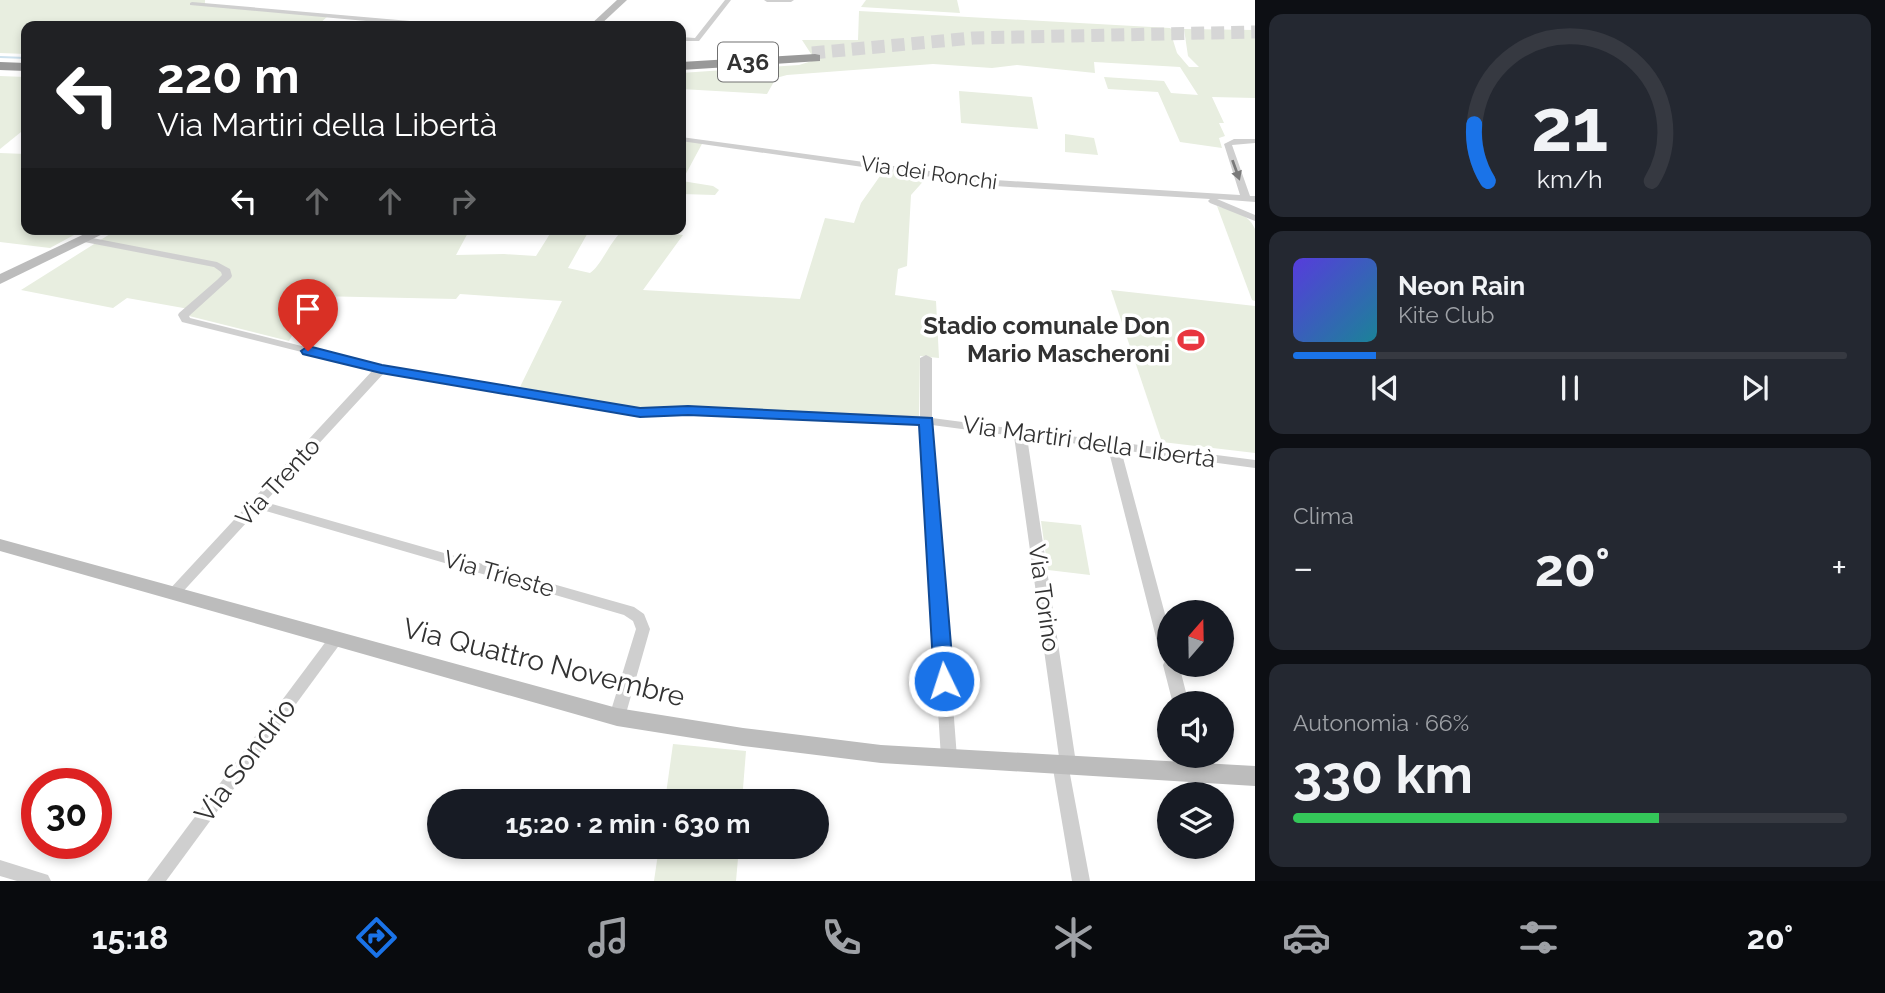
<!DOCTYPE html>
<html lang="it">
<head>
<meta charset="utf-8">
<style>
	body { margin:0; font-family:Raleway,sans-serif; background:#242831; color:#f1f3f6; height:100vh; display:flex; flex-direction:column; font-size:26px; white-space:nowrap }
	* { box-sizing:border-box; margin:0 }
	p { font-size:23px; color:#9ea1a6 }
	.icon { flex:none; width:38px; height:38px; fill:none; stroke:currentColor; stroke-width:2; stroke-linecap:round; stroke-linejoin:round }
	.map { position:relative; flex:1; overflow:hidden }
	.drawer { display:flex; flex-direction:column; gap:14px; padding:14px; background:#0d0f14; width:630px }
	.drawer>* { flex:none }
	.top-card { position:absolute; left:21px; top:21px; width:665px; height:214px; border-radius:14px; box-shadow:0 4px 10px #0003; background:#202124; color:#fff; overflow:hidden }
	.needle { width:46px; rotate:20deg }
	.fabs { position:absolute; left:1157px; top:600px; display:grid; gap:14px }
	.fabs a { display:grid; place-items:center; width:77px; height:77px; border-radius:50%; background:#171b24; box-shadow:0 4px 10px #0003; font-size:35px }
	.speed { position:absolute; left:21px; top:768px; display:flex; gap:14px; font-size:35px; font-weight:700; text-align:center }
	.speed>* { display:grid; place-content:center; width:91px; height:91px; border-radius:50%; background:#171b24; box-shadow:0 4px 10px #0003; line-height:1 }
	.speed .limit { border:10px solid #d22; background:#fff; color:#111 }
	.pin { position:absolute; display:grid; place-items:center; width:60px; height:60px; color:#fff; margin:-72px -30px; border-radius:50% 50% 50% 0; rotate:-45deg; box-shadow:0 0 7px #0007 }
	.pin .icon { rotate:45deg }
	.me { position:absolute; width:77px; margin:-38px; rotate:356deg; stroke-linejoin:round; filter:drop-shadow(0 0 5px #0008) }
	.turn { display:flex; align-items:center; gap:24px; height:147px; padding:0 21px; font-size:32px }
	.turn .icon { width:91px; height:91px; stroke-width:2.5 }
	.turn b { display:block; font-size:49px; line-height:60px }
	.lanes { display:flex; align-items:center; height:66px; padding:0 21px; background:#0003; justify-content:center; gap:35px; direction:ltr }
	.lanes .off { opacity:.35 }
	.big { font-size:52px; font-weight:700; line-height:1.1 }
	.drawer .tile { flex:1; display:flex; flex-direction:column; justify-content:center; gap:10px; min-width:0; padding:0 24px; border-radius:14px; background:#242831 }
	.drawer .dial { align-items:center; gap:0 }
	.dial svg { height:182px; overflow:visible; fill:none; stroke:#363941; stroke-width:7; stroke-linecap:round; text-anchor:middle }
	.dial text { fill:#f1f3f6; stroke:none }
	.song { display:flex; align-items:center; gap:21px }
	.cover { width:84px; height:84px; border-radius:10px; background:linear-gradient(135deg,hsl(250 70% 55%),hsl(190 70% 35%)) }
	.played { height:7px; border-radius:4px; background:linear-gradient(90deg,#1a73e8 15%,#363941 15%) }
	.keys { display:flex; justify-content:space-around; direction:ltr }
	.heat { display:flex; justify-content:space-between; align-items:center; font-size:38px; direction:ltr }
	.charge { height:10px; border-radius:5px; background:linear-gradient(90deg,#34c759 66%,#363941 0) }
	.trip { position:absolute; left:427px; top:789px; width:402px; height:70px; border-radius:35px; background:#171b24; box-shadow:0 4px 10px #0003; font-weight:700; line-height:70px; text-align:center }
	.dock { display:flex; height:112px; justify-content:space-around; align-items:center; background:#090b0e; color:#9ea1a6 }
	.dock .icon { width:49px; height:49px }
	.dock .active { color:#1a73e8 }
	.dock b { font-size:32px; color:#f1f3f6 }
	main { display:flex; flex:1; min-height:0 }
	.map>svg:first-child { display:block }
	.green { fill:#e8eee0 }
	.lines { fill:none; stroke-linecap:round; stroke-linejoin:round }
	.stream { stroke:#cde1ee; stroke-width:2 }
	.highway-tunnel { stroke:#d6d6d6; stroke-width:13; stroke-dasharray:13 7; stroke-linecap:butt }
	.street { fill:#cfcfcf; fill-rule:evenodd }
	.secondary { fill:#bcbcbc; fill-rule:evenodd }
	.highway { fill:#999; fill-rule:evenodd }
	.oneway { fill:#797979 }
	.route { fill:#1a73e8; stroke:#114b97; stroke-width:2 }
	.labels { text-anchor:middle; stroke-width:7; stroke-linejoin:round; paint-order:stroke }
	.far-street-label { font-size:21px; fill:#323232; stroke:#fff }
	.shield { fill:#fff; stroke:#707070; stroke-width:2 }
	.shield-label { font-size:23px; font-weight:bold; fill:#323232 }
	.poi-label { font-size:24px; font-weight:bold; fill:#323232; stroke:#fff; text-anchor:end }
	.street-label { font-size:24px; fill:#323232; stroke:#fff }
	.near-street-label { font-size:28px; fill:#323232; stroke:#fff }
</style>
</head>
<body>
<main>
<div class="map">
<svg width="1255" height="881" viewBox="0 0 1255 881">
	<rect width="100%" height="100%" fill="#fff"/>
	<g class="green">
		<polygon points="0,0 205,0 205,4 328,16 317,26 26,26 26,54 0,53"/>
		<polygon points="866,0 957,0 960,13 861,7"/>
		<polygon points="859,11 1170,28 1174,31 1172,37 1177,53 1189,67 1199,67 1188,56 1184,29 1255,30 1255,98 1212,97 1224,123 1219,123 1225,136 1219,138 1222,148 1180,142 1158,92 1108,89 1104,77 1164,81 1171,93 1198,95 1180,67 1094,62 1095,73 1017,65 992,68 933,64 787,75 776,78 767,94 681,89 681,73 799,65 815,60 802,40 858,40"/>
		<polygon points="0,76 26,77 26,128 0,149"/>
		<polygon points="959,91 1032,97 1038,129 961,123"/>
		<polygon points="1065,134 1094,138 1098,155 1065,152"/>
		<polygon points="681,140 703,142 682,181 713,186 719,190 715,195 681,194"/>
		<polygon points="0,153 26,154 26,229 55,229 52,232 74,235 50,248 0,242"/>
		<path d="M 885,169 L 928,176 L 911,195 L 907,266 L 898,269 L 895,295 L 936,301 L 939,358 L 920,356 L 919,417 L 690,407 L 642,409 L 520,387 L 562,301 L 460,294 L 456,299 L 314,296 L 289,341 L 185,315 L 189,309 L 127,298 L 113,308 L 21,290 L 118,229 L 470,229 L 456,255 L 504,254 L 536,256 L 553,229 L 590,229 L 568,268 L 590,273 C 601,266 610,241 624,229 L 630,229 L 683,235 L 643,290 L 800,299 L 825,218 L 854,223 L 861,203 Z"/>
		<path d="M 1217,206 C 1233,211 1248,213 1255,229 L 1255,301 L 1252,300 Z"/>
		<polygon points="1111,290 1255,306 1255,453 1162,442"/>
		<polygon points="1041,521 1081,525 1090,575 1048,570"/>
		<polygon points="673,744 746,751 742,801 665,801"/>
		<polygon points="659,847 739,847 736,881 654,881"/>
	</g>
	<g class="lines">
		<polyline class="stream" points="0,57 26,58"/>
		<polyline class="highway-tunnel" points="812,53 973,38 1255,32"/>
		<g class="street">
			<polygon points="725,0 731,0 699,41 681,41 681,37 695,38"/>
			<polygon points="764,0 794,0 791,2 767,2"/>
			<polygon points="192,2 410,21 492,24 495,26 410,25 190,5 190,3"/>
			<polygon points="681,137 995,180 1240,195 1224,144 1234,139 1255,139 1255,143 1232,145 1250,196 1255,196 1255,202 1217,199 1255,215 1255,221 1210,203 1208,201 1210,199 995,186 681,141"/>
			<polygon points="82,236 217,262 230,269 232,276 231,278 189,316 190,318 381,366 635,408 688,406 920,416 920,358 926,355 932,358 932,418 1255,460 1255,468 1121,450 1169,629 1169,665 1179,665 1189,704 1173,704 1163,665 1165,661 1161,657 1108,448 1027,437 1076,763 1074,768 1069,769 1090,881 1072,881 1052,763 1054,758 1059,757 1014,436 932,425 957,758 955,763 949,765 943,763 941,758 920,423 915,423 688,414 635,416 384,373 265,502 634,607 644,614 650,629 625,717 623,721 617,723 611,721 609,717 636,629 633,621 624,615 259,509 178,597 168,597 166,594 168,591 373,370 182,322 178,315 179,313 217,280 222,275 221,272 214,267 79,241 77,239"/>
			<polygon points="335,635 340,636 342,640 340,644 166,881 147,881 330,636"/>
			<polygon points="0,860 48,875 51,881 17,881 0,876"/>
		</g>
		<g class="secondary">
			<polygon points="617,0 627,0 599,26 589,26"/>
			<polygon points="95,229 113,229 0,284 0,274"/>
			<polygon points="0,539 617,708 743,728 881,745 1255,766 1255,786 881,763 743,746 617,726 0,551"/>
		</g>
		<g class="highway">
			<polygon points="815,54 820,55 820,61 681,70 681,62"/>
			<polygon points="0,62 26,63 26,71 0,70"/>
		</g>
	</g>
	<defs><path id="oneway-solid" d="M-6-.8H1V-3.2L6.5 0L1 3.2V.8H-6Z" transform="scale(1.75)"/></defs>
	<use class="oneway" href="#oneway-solid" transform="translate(1236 170) rotate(70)"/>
	<polygon class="route" points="308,346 382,365 640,408 688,406 932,418 954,681 951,686 944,688 937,686 934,681 919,425 688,415 640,417 381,373 303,354 301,351"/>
	<defs>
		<g id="stadium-bare" transform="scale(2.1)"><path d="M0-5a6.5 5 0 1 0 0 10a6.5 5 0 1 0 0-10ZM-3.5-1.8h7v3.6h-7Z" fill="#e8353f" stroke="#fff" stroke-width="2.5" paint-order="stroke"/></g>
	</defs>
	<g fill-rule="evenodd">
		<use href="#stadium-bare" x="1191" y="340"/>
	</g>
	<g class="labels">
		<g class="far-street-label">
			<text transform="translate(929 173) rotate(8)" y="7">Via dei Ronchi</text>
		</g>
		<rect class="shield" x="718" y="42.5" width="60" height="39" rx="5"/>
		<g class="shield-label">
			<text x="748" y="70">A36</text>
		</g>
		<g class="poi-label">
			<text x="1170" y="334">Stadio comunale Don<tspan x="1170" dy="28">Mario Mascheroni</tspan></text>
		</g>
		<g class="street-label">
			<text transform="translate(1089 442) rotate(8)" y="8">Via Martiri della Libertà</text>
			<text transform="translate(278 482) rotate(-47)" y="8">Via Trento</text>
			<text transform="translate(499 574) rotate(16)" y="8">Via Trieste</text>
			<text transform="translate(1044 598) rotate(82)" y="8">Via Torino</text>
		</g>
		<g class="near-street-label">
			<text transform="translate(544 662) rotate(14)" y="10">Via Quattro Novembre</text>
			<text transform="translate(245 760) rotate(-53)" y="10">Via Sondrio</text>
		</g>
	</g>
</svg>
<div class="fabs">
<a><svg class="needle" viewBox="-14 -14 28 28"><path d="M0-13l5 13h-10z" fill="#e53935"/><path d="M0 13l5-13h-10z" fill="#9ea1a6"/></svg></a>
<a><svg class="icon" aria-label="sound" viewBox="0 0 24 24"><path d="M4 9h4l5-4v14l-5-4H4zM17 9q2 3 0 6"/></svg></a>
<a><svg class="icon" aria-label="layers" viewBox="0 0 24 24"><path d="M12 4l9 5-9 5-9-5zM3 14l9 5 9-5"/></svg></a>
</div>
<div class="speed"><div class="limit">30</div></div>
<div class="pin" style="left:308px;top:351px;background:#d93025"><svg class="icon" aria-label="arrive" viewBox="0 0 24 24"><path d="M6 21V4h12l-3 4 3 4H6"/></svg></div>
<svg class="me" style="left:944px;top:681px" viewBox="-20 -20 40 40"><circle r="17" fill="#1a73e8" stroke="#fff" stroke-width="3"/><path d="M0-11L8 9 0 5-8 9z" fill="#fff"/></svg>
<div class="trip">15:20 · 2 min · 630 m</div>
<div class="top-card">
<div class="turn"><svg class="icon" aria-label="left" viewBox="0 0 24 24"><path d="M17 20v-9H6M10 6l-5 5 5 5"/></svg><div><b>220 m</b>Via Martiri della Libertà</div></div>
<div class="lanes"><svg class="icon" aria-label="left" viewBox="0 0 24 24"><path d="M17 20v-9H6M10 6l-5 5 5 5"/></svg><svg class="icon off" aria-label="ahead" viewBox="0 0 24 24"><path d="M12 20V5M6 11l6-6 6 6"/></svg><svg class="icon off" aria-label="ahead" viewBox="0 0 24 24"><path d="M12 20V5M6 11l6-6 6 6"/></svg><svg class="icon off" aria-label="right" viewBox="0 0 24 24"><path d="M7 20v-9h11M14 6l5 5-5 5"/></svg></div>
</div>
</div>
<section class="drawer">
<div class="tile dial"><svg viewBox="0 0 100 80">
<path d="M14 69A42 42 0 1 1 86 69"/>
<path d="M14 69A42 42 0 0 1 8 44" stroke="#1a73e8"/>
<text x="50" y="56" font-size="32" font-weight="700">21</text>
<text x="50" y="72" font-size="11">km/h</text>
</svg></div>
<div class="tile">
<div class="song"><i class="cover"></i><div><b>Neon Rain</b><p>Kite Club</p></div></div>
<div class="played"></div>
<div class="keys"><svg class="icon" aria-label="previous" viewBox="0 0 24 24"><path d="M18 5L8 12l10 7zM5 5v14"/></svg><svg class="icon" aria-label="pause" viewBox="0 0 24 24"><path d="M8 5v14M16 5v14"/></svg><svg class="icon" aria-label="next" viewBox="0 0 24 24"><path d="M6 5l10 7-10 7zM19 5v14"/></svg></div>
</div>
<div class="tile"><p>Clima</p>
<div class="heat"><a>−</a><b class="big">20°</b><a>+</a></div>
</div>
<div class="tile"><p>Autonomia · 66%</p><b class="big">330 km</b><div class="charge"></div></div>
</section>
</main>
<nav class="dock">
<b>15:18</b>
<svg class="icon active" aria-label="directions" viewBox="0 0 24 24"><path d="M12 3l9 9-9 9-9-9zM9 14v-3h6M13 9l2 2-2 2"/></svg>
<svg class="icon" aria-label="music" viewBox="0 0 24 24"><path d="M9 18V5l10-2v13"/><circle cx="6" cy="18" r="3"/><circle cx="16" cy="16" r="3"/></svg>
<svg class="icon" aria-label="phone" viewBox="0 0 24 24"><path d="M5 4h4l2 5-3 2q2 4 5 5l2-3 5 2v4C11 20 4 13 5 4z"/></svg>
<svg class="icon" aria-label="climate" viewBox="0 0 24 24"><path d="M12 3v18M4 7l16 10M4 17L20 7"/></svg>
<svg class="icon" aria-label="car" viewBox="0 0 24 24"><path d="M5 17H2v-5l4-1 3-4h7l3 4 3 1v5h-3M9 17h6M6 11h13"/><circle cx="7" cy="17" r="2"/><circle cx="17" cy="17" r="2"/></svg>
<svg class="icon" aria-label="filters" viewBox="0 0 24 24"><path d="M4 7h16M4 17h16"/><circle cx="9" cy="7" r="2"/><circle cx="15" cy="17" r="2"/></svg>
<b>20°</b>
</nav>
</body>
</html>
